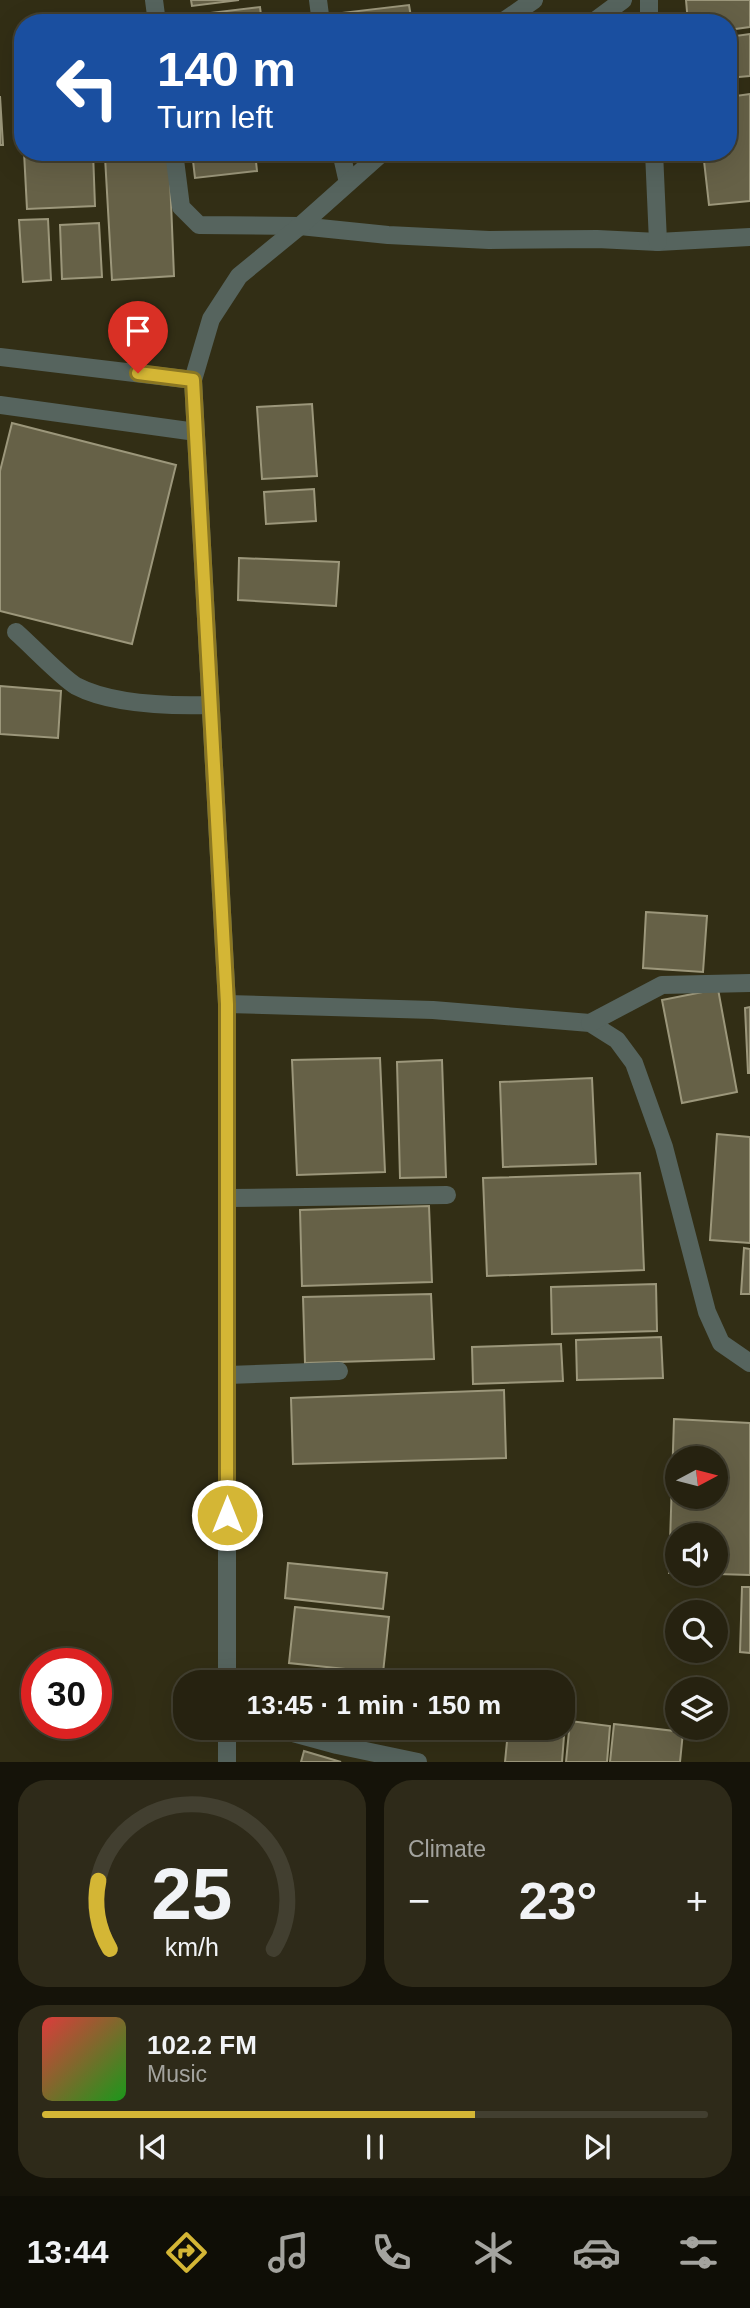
<!DOCTYPE html>
<html lang="en">
<head>
<meta charset="utf-8">
<style>
	body { margin:0; font-family:Helvetica,sans-serif; background:#2e2a19; color:#f1f3f6; height:100vh; display:flex; flex-direction:column; font-size:26px; white-space:nowrap }
	* { box-sizing:border-box; margin:0 }
	p { font-size:23px; color:#a4a49f }
	.icon { flex:none; width:38px; height:38px; fill:none; stroke:currentColor; stroke-width:2; stroke-linecap:round; stroke-linejoin:round }
	.map { position:relative; height:1762px; overflow:hidden }
	.drawer { display:flex; flex-direction:column; gap:18px; padding:18px; background:#151309; flex:1 }
	.drawer>* { flex:none }
	.banner { position:absolute; left:14px; top:14px; width:723px; height:147px; border-radius:28px; box-shadow:0 7px 28px #0002,0 0 0 2px #423f30; background:#1a4fa0; color:#fff; overflow:hidden }
	.needle { width:46px; rotate:83deg }
	.controls { position:absolute; left:665px; top:1446px; display:grid; gap:14px }
	.controls a { display:grid; place-items:center; width:63px; height:63px; border-radius:50%; background:#262210; box-shadow:0 7px 28px #0002,0 0 0 2px #423f30; font-size:35px }
	.speed { position:absolute; left:21px; top:1648px; display:flex; gap:14px; font-size:35px; font-weight:700; text-align:center }
	.speed>* { display:grid; place-content:center; width:91px; height:91px; border-radius:50%; background:#262210; box-shadow:0 7px 28px #0002,0 0 0 2px #423f30; line-height:1 }
	.speed .limit { border:10px solid #d22; background:#fff; color:#111 }
	.pin { position:absolute; display:grid; place-items:center; width:60px; height:60px; color:#fff; margin:-72px -30px; border-radius:50% 50% 50% 0; rotate:-45deg; box-shadow:0 0 7px #0007 }
	.pin .icon { rotate:45deg }
	.me { position:absolute; width:77px; margin:-38px; rotate:0deg; stroke-linejoin:round; filter:drop-shadow(0 0 5px #0008) }
	.turn { display:flex; align-items:center; gap:24px; height:147px; padding:0 28px; font-size:32px }
	.turn .icon { width:91px; height:91px; stroke-width:2.5 }
	.turn b { display:block; font-size:49px; line-height:60px }
	.big { font-size:52px; font-weight:800; line-height:1.1 }
	.drawer .tile { flex:1; display:flex; flex-direction:column; justify-content:center; gap:10px; min-width:0; padding:0 24px; border-radius:28px; background:#2e2a19 }
	.drawer .dial { align-items:center; gap:0 }
	.dial svg { height:182px; overflow:visible; fill:none; stroke:#423f30; stroke-width:7; stroke-linecap:round; text-anchor:middle }
	.dial text { fill:#f1f3f6; stroke:none }
	.song { display:flex; align-items:center; gap:21px }
	.cover { width:84px; height:84px; border-radius:10px; background:linear-gradient(135deg,hsl(0 70% 55%),hsl(120 70% 35%)) }
	.played { height:7px; border-radius:4px; background:linear-gradient(90deg,#d4b635 65%,#423f30 65%) }
	.keys { display:flex; justify-content:space-around; direction:ltr }
	.heat { display:flex; justify-content:space-between; align-items:center; font-size:38px; direction:ltr }
	.drawer .tiles { flex:1; display:grid; gap:18px; grid-template-columns:1fr 1fr }
	.tile:last-child { grid-column:span 2 }
	.trip { position:absolute; left:173px; top:1670px; width:402px; height:70px; border-radius:28px; background:#262210; box-shadow:0 7px 28px #0002,0 0 0 2px #423f30; font-weight:800; line-height:70px; text-align:center }
	.menu { display:flex; height:112px; justify-content:space-around; align-items:center; background:#0f0e06; color:#a4a49f }
	.menu .icon { width:49px; height:49px }
	.menu .active { color:#d4b635 }
	.menu b { font-size:32px; color:#f1f3f6 }
	.map>svg:first-child { display:block }
	.building { fill:#666147; stroke:#9c977b; stroke-width:2; fill-rule:evenodd }
	.lines { fill:none; stroke-linecap:round; stroke-linejoin:round }
	.minor { stroke:#56645e; stroke-width:18 }
	.route-casing { stroke:#8a7622; stroke-width:18 }
	.route { stroke:#d4b635; stroke-width:12 }
</style>
</head>
<body>
<div class="map">
<svg width="750" height="1762" viewBox="0 0 750 1762">
	<rect width="100%" height="100%" fill="#322e15"/>
	<g class="building">
		<polygon points="191,0 239,0 192,6"/>
		<polygon points="686,0 750,0 750,27 728,30 728,23 688,23"/>
		<polygon points="409,5 412,23 343,23 341,13"/>
		<polygon points="260,7 262,23 194,23 193,15"/>
		<polygon points="750,34 750,76 728,78 728,37"/>
		<polygon points="19,61 23,61 23,128"/>
		<polygon points="750,94 750,201 709,205 703,152 728,152 728,97"/>
		<polygon points="0,96 3,145 0,145"/>
		<polygon points="24,152 93,152 95,206 27,209"/>
		<polygon points="192,152 255,152 257,171 195,178"/>
		<polygon points="266,152 310,152 310,155 267,160"/>
		<polygon points="169,153 174,276 112,280 105,157"/>
		<polygon points="48,219 51,280 23,282 19,220"/>
		<polygon points="99,223 102,277 62,279 60,225"/>
		<polygon points="312,404 317,476 262,479 257,407"/>
		<polygon points="12,423 176,465 132,644 0,611 0,471"/>
		<polygon points="314,489 316,521 266,524 264,492"/>
		<polygon points="239,558 339,562 336,606 238,600"/>
		<polygon points="0,686 61,691 58,738 0,734"/>
		<polygon points="646,912 707,916 703,972 643,968"/>
		<polygon points="718,989 737,1092 682,1103 662,1000"/>
		<polygon points="750,1007 750,1073 748,1073 745,1008"/>
		<polygon points="380,1058 385,1172 297,1175 292,1060"/>
		<polygon points="442,1060 446,1177 400,1178 397,1062"/>
		<polygon points="592,1078 596,1164 503,1167 500,1082"/>
		<polygon points="717,1134 750,1137 750,1243 710,1240"/>
		<polygon points="640,1173 644,1270 487,1276 483,1178"/>
		<polygon points="429,1206 432,1282 302,1286 300,1210"/>
		<polygon points="744,1248 750,1249 750,1294 741,1294"/>
		<polygon points="656,1284 657,1331 552,1334 551,1287"/>
		<polygon points="431,1294 434,1359 305,1363 303,1297"/>
		<polygon points="661,1337 663,1378 577,1380 576,1340"/>
		<polygon points="561,1344 563,1381 473,1384 472,1347"/>
		<polygon points="504,1390 506,1458 293,1464 291,1398"/>
		<path d="M 674,1419 L 750,1423 L 750,1575 L 684,1573 L 716,1573 L 716,1535 L 677,1535 L 677,1573 L 669,1573 ZM 677,1458 L 716,1458 L 716,1496 L 677,1496 Z"/>
		<polygon points="288,1563 387,1573 383,1609 285,1598"/>
		<polygon points="742,1587 750,1587 750,1653 740,1652"/>
		<polygon points="295,1607 389,1617 383,1673 289,1663"/>
		<polygon points="570,1721 610,1726 607,1762 566,1762"/>
		<polygon points="614,1724 683,1732 680,1762 610,1762"/>
		<polygon points="508,1731 564,1736 562,1762 505,1762"/>
		<polygon points="304,1751 341,1762 301,1762"/>
	</g>
	<g class="lines">
		<g class="minor">
			<polyline points="154,0 157,23"/>
			<polyline points="318,0 321,23"/>
			<polyline points="649,0 649,23"/>
			<polyline points="501,23 534,0"/>
			<polyline points="592,23 623,0"/>
			<polyline points="174,152 181,207 199,225 300,226 388,235 489,240 597,239 658,242 750,237"/>
			<polyline points="341,152 348,183"/>
			<polyline points="654,152 658,242"/>
			<polyline points="0,357 193,380"/>
			<polyline points="0,405 196,432"/>
			<path d="M 16,632 C 31,645 61,677 76,686 C 112,705 169,706 209,705"/>
			<polyline points="227,1004 433,1010 590,1023 617,1040 634,1063 664,1147 707,1312 721,1343 750,1363"/>
			<polyline points="590,1023 662,985 750,983"/>
			<polyline points="229,1198 447,1195"/>
			<polyline points="228,1375 339,1371"/>
			<polyline points="227,1682 227,1004 193,380 211,319 239,276 300,226 383,152"/>
			<polyline points="271,1727 337,1745 418,1762"/>
			<polyline points="227,1762 227,1727"/>
		</g>
	</g>
	<g class="lines">
		<g class="route-casing">
			<polyline id="route" points="138,373 193,380 227,1004 227,1515"/>
		</g>
		<use href="#route" class="route"/>
	</g>
</svg>
<div class="controls">
<a><svg class="needle" viewBox="-14 -14 28 28"><path d="M0-13l5 13h-10z" fill="#e53935"/><path d="M0 13l5-13h-10z" fill="#a4a49f"/></svg></a>
<a><svg class="icon" aria-label="sound" viewBox="0 0 24 24"><path d="M4 9h4l5-4v14l-5-4H4zM17 9q2 3 0 6"/></svg></a>
<a><svg class="icon" aria-label="search" viewBox="0 0 24 24"><circle cx="10" cy="10" r="6"/><path d="M15 15l6 6"/></svg></a>
<a><svg class="icon" aria-label="layers" viewBox="0 0 24 24"><path d="M12 4l9 5-9 5-9-5zM3 14l9 5 9-5"/></svg></a>
</div>
<div class="speed"><div class="limit">30</div></div>
<div class="pin" style="left:138px;top:373px;background:#d93025"><svg class="icon" aria-label="arrive" viewBox="0 0 24 24"><path d="M6 21V4h12l-3 4 3 4H6"/></svg></div>
<svg class="me" style="left:227px;top:1515px" viewBox="-20 -20 40 40"><circle r="17" fill="#d4b635" stroke="#fff" stroke-width="3"/><path d="M0-11L8 9 0 5-8 9z" fill="#fff"/></svg>
<div class="trip">13:45 · 1 min · 150 m</div>
<div class="banner">
<div class="turn"><svg class="icon" aria-label="left" viewBox="0 0 24 24"><path d="M17 20v-9H6M10 6l-5 5 5 5"/></svg><div><b>140 m</b>Turn left</div></div>
</div>
</div>
<section class="drawer">
<div class="tiles">
<div class="tile dial"><svg viewBox="0 0 100 80">
<path d="M14 69A42 42 0 1 1 86 69"/>
<path d="M14 69A42 42 0 0 1 9 39" stroke="#d4b635"/>
<text x="50" y="56" font-size="32" font-weight="700">25</text>
<text x="50" y="72" font-size="11">km/h</text>
</svg></div>
<div class="tile"><p>Climate</p>
<div class="heat"><a>−</a><b class="big">23°</b><a>+</a></div>
</div>
<div class="tile">
<div class="song"><i class="cover"></i><div><b>102.2 FM</b><p>Music</p></div></div>
<div class="played"></div>
<div class="keys"><svg class="icon" aria-label="previous" viewBox="0 0 24 24"><path d="M18 5L8 12l10 7zM5 5v14"/></svg><svg class="icon" aria-label="pause" viewBox="0 0 24 24"><path d="M8 5v14M16 5v14"/></svg><svg class="icon" aria-label="next" viewBox="0 0 24 24"><path d="M6 5l10 7-10 7zM19 5v14"/></svg></div>
</div>
</div>
</section>
<nav class="menu">
<b>13:44</b>
<svg class="icon active" aria-label="directions" viewBox="0 0 24 24"><path d="M12 3l9 9-9 9-9-9zM9 14v-3h6M13 9l2 2-2 2"/></svg>
<svg class="icon" aria-label="music" viewBox="0 0 24 24"><path d="M9 18V5l10-2v13"/><circle cx="6" cy="18" r="3"/><circle cx="16" cy="16" r="3"/></svg>
<svg class="icon" aria-label="phone" viewBox="0 0 24 24"><path d="M5 4h4l2 5-3 2q2 4 5 5l2-3 5 2v4C11 20 4 13 5 4z"/></svg>
<svg class="icon" aria-label="climate" viewBox="0 0 24 24"><path d="M12 3v18M4 7l16 10M4 17L20 7"/></svg>
<svg class="icon" aria-label="car" viewBox="0 0 24 24"><path d="M5 17H2v-5l4-1 3-4h7l3 4 3 1v5h-3M9 17h6M6 11h13"/><circle cx="7" cy="17" r="2"/><circle cx="17" cy="17" r="2"/></svg>
<svg class="icon" aria-label="filters" viewBox="0 0 24 24"><path d="M4 7h16M4 17h16"/><circle cx="9" cy="7" r="2"/><circle cx="15" cy="17" r="2"/></svg>
</nav>
</body>
</html>
